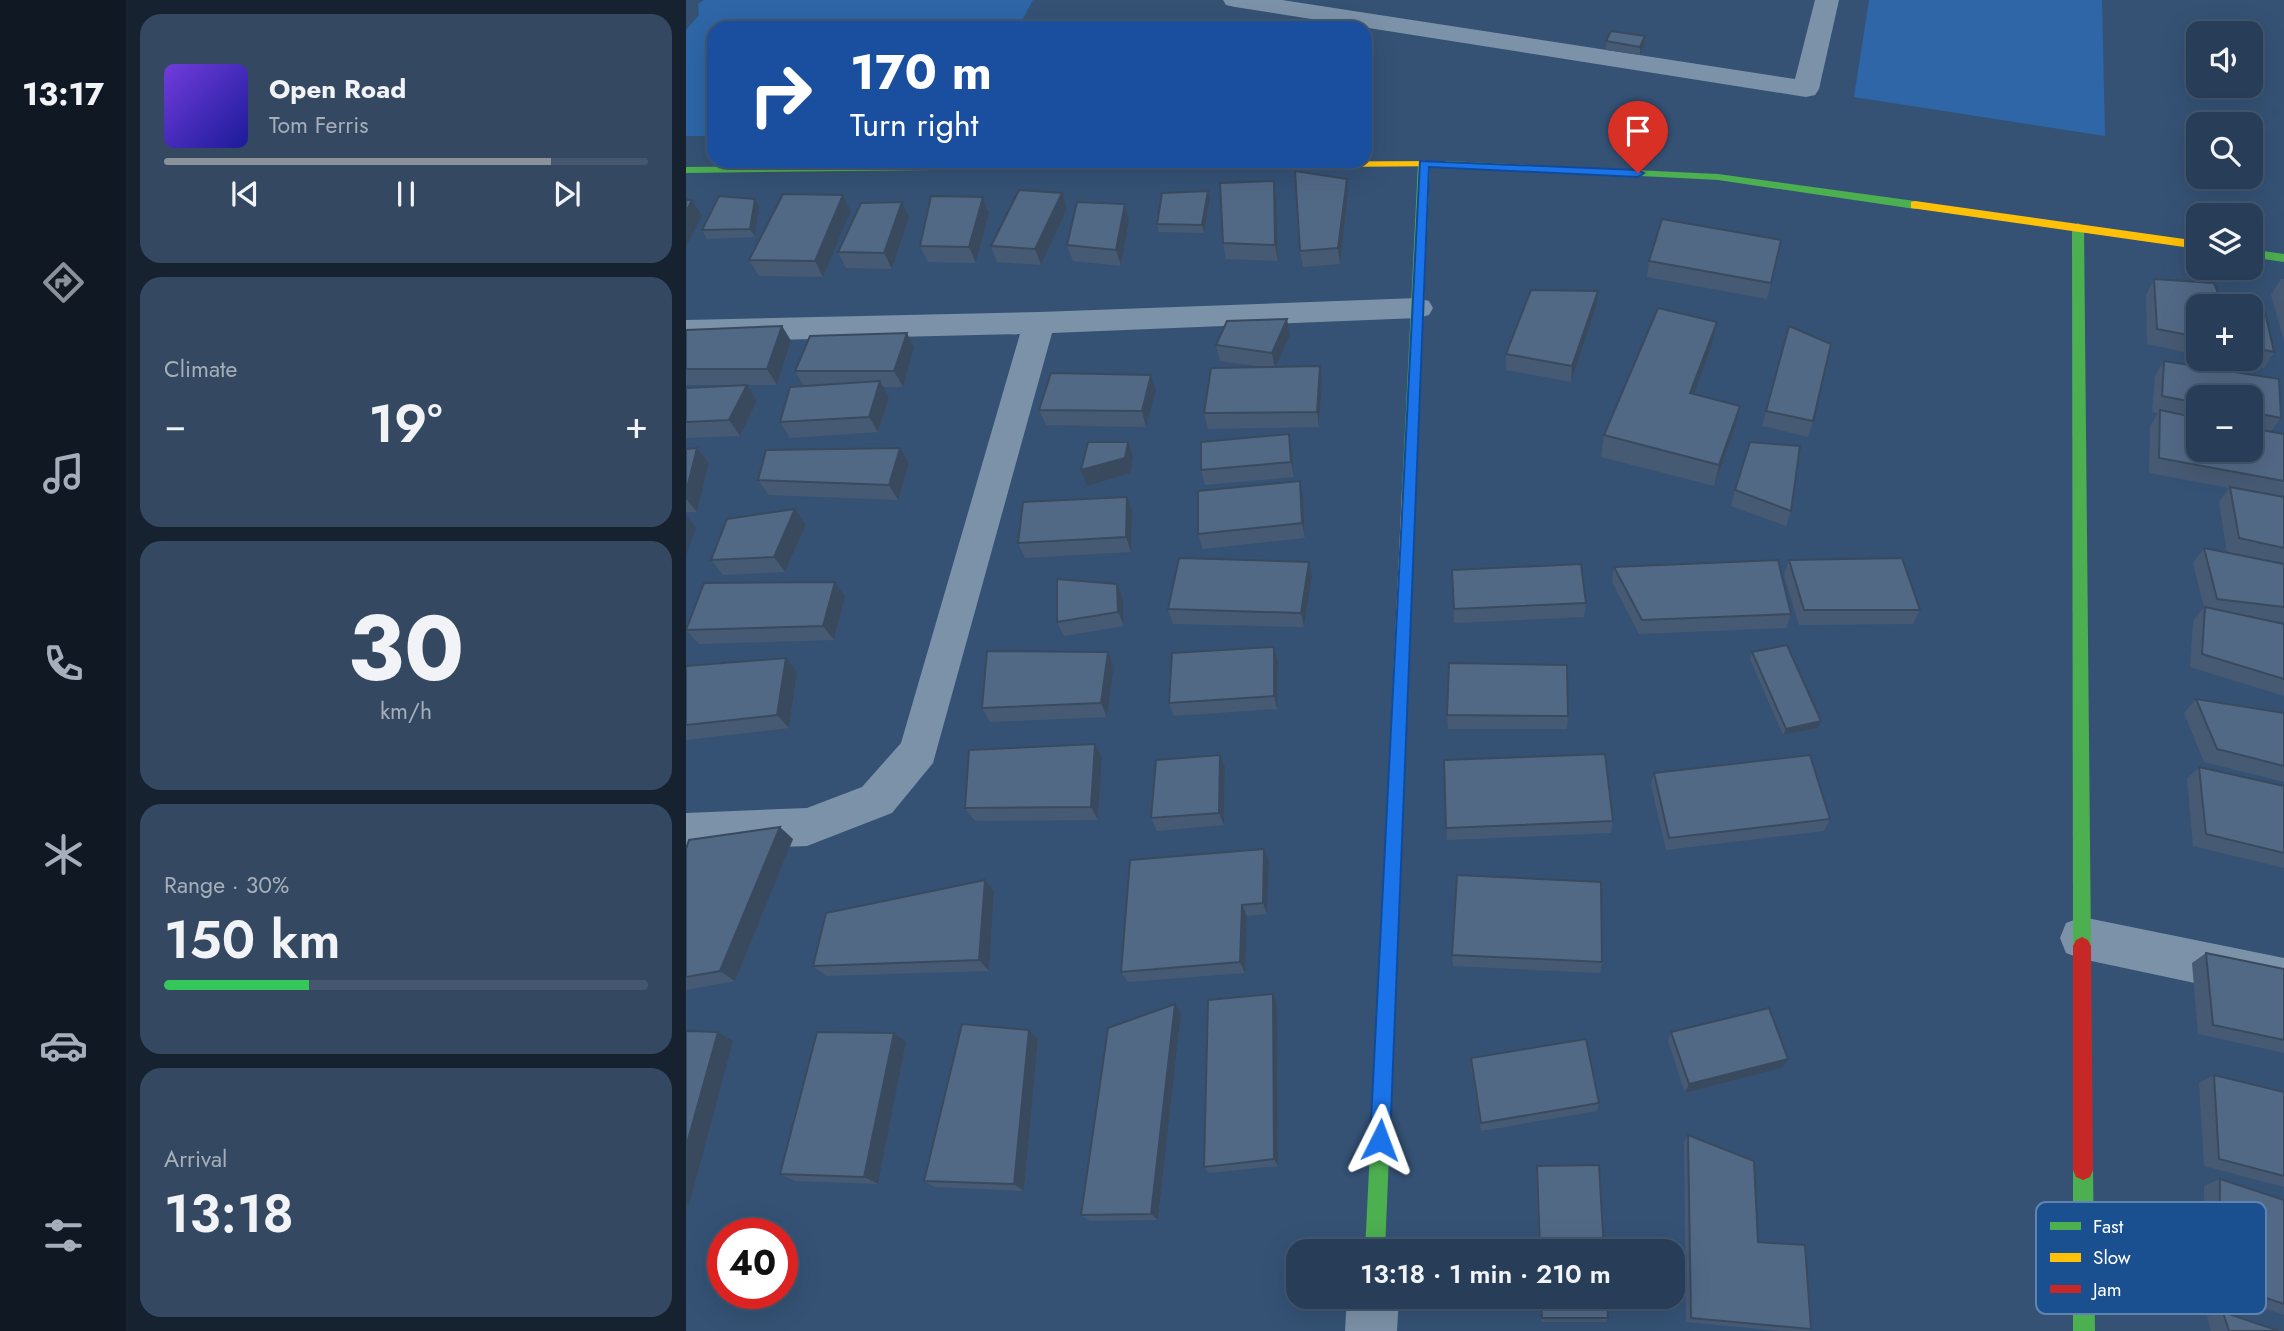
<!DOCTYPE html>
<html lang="en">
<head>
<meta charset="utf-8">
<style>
	body { margin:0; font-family:Jost,sans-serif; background:#344961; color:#f1f3f6; height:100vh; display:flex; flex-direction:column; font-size:26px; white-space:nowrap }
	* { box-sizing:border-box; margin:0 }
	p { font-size:23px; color:#a5aeba }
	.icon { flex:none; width:38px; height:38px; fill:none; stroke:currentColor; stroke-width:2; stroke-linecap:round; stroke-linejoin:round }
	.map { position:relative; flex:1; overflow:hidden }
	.sheet { display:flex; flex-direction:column; gap:14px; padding:14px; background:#162230; width:560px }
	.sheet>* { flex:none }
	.banner { position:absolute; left:21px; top:21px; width:665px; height:147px; border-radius:21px; box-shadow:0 7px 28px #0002,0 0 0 2px #44576e; background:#1a4fa0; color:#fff; overflow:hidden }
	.controls { position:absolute; left:1500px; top:21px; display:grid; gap:14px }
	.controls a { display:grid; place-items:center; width:77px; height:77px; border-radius:14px; background:#283e58; box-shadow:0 7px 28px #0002,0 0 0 2px #44576e; font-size:35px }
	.speed { position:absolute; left:21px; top:1218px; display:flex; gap:14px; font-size:35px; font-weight:700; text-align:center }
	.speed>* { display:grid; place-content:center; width:91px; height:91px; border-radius:50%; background:#283e58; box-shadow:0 7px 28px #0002,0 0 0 2px #44576e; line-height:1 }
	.speed .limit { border:10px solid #d22; background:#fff; color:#111 }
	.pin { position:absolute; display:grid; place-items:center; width:60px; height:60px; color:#fff; margin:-72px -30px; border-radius:50% 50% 50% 0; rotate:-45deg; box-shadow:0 0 7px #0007 }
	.pin .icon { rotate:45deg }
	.me { position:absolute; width:77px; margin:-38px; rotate:3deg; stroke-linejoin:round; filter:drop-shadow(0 0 5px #0008) }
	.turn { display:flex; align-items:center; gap:24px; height:147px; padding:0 28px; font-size:32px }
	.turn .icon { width:91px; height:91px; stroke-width:2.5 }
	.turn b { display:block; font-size:49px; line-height:60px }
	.big { font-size:52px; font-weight:600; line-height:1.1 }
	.sheet .widget { flex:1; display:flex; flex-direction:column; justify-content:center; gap:10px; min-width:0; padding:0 24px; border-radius:21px; background:#344961 }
	.sheet .dial { align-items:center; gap:0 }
	.dial b { font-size:91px; line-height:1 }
	.song { display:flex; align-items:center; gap:21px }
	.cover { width:84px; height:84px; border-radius:10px; background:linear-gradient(135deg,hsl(260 70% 55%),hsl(240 70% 35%)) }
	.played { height:7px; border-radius:4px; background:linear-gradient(90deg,#8c9099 80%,#44576e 80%) }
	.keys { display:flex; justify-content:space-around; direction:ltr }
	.heat { display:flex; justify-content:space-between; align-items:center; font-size:38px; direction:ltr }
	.charge { height:10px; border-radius:5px; background:linear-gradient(90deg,#34c759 30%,#44576e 0) }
	.trip { position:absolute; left:600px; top:1239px; width:399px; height:70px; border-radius:21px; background:#283e58; box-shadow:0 7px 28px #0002,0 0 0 2px #44576e; font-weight:600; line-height:70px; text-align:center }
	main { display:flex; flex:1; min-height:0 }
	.tabs { display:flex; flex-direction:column; width:126px; justify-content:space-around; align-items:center; background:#101923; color:#a5aeba }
	.tabs .icon { width:49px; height:49px }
	.tabs .selected { color:#8c9099 }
	.tabs b { font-size:32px; color:#f1f3f6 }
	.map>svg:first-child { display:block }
	.green { fill:#2e66a7 }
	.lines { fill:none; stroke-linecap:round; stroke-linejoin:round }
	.street { fill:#7c92a8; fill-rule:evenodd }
	.fast { fill:#4caf50; fill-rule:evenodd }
	.slow { fill:#ffc107; fill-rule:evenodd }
	.jam { fill:#c62828; fill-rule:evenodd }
	.wall { fill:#475a73; fill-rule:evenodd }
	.shaded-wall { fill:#394a5e }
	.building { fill:#526986; stroke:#394a5e; stroke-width:2 }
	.route { fill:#1a73e8; stroke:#114b97; stroke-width:2 }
	.key { fill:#1a4f90; stroke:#5f84b1; stroke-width:2 }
	.key-label { font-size:19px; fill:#fff }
</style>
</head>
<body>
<main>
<nav class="tabs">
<b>13:17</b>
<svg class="icon selected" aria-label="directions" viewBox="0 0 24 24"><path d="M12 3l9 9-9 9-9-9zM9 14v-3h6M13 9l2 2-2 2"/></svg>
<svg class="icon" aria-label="music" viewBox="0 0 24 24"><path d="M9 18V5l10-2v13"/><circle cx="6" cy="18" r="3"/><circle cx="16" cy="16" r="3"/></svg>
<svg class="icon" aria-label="phone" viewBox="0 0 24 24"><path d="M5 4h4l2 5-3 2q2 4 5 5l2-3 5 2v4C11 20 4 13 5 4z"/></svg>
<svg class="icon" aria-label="climate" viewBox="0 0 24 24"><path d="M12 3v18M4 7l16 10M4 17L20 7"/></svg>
<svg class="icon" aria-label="car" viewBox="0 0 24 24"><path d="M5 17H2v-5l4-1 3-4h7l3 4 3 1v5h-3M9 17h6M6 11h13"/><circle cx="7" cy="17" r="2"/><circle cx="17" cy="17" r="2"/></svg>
<svg class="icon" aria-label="filters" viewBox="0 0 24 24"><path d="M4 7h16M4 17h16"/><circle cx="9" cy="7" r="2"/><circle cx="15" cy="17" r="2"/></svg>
</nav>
<section class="sheet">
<div class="widget">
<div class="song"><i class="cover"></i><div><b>Open Road</b><p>Tom Ferris</p></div></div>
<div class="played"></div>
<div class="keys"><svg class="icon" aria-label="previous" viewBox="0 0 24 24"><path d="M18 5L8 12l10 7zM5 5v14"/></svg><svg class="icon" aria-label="pause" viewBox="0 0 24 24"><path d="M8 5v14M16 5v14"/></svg><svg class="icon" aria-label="next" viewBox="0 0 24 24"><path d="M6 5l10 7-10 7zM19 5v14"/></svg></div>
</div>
<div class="widget"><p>Climate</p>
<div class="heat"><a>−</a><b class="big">19°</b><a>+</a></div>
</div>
<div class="widget dial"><b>30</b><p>km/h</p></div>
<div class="widget"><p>Range · 30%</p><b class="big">150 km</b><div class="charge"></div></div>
<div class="widget"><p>Arrival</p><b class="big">13:18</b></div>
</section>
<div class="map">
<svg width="1598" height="1331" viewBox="0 0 1598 1331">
	<rect width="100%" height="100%" fill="#355275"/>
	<g class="green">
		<polygon points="18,0 347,0 332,28 28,28 28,136 0,136 0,30 13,15 12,4"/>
		<polygon points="1183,0 1416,0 1419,136 1168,97"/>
	</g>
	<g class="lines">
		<g class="street">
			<polygon points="537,0 596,0 1109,79 1129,0 1153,0 1133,89 1129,95 1120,97 549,7 540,5"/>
			<polygon points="732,298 743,301 747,308 743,315 732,318 366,333 247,763 206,813 121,846 0,851 0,813 121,808 176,787 215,743 334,334 0,342 0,320 353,312"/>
			<polygon points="1396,917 1598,958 1598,1002 1396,959 1380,953 1374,938 1380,923"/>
			<polygon points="661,1297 713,1297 711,1331 659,1331"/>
		</g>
		<g class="fast">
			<polygon points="738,160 744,163 730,490 723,495 716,490 732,163"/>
			<polygon points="762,161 1032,174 1229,201 1235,205 1229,209 1032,180 758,166 758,162"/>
			<polygon points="503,162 509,165 507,167 0,173 0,167"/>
			<polygon points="1392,223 1398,227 1405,946 1402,952 1396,955 1390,952 1387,946 1386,227"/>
			<polygon points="1564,249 1598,254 1598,262 1564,257"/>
			<polygon points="713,716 719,718 721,723 699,1251 679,1251 705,723 707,718"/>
			<polygon points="1397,1160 1404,1163 1407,1170 1409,1331 1387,1331 1387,1170 1390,1163"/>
		</g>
		<g class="slow">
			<polygon points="762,161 766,162 766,166 503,168 497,165 503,162"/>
			<polygon points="1229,201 1512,241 1512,249 1225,208 1225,202"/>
			<polygon points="723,485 730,490 721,723 719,728 713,730 707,728 705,723 716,490"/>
		</g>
		<polygon class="jam" points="1396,937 1402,940 1405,946 1407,1170 1404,1177 1397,1180 1390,1177 1387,1170 1387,946 1390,940"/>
	</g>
	<g class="wall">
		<polygon points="959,36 958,44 954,55 920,50 920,41"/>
		<polygon points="661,179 662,195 654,264 617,267 614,251"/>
		<polygon points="588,181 590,197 592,261 540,259 537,243"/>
		<polygon points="157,195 165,211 137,277 73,276 63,260"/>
		<polygon points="297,197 303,213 290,263 242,262 234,246"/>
		<polygon points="524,199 518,233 473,232 471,224"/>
		<polygon points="439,204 443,221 435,266 387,261 381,245"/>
		<polygon points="73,207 69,237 21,239 16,230"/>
		<polygon points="381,209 355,265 311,262 305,246"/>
		<polygon points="223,218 206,269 160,268 152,252"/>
		<polygon points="1095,240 1081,299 961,277 963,261"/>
		<polygon points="1468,279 1537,305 1512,306 1512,355 1461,344 1460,295"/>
		<polygon points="1595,279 1598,279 1598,341 1585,295"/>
		<polygon points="910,307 885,382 820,370 820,354"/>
		<polygon points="1564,309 1588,352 1578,368 1533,359 1564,359"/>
		<polygon points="1031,322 1026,345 1008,394 1049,428 1028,486 915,457 918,435"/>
		<polygon points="96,326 105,341 91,385 0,385 0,330"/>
		<polygon points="1103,326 1127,421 1122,437 1076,426"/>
		<polygon points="604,335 590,367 636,382 633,427 522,429 518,413 577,367 534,361 530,345"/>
		<polygon points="228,348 217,387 197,387 203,397 192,432 104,438 94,422 118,386 109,371"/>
		<path d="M 1478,361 L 1593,379 L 1595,418 L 1585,431 L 1598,434 L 1598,495 L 1597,497 L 1598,497 L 1598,622 L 1580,620 L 1598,624 L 1598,696 L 1504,667 L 1507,621 L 1518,607 L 1507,563 L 1518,548 L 1548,554 L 1541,552 L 1533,502 L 1543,488 L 1463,473 L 1464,426 L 1472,413 L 1466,412 L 1469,376 ZM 1512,397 L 1564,397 L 1564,450 L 1512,450 Z"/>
		<polygon points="61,385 71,401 54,436 0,438 0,388"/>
		<polygon points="470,391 460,427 360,425 353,410"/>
		<polygon points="603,434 606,449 608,477 519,485 515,470"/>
		<polygon points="11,448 23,463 11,512 0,512 0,449"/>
		<polygon points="223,463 212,500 83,495 72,480"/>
		<polygon points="614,481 617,496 619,538 517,549 512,534"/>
		<polygon points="1049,490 1105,511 1100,526 1045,506"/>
		<polygon points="109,509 120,524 99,572 37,575 25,560"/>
		<polygon points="446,512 445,552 339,558 332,543"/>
		<polygon points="1103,560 1234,610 1227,624 1113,625 1098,575"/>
		<polygon points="928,567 1105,614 1100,628 953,634 926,582"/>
		<polygon points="766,570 900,603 898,617 768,623"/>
		<polygon points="626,577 618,627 487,624 482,609"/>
		<polygon points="431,584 437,598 438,626 378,636 371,622"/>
		<polygon points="159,597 148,640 13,644 0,630"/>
		<polygon points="588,647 592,661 591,709 488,716 483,703"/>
		<polygon points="422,652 428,666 421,717 304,722 296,708"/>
		<polygon points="1066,652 1135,721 1132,728 1097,735 1064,659"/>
		<polygon points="100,658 111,672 103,728 0,740 0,666"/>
		<polygon points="1510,699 1598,713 1598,782 1518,762 1498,713"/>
		<polygon points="761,715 882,716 881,729 762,729"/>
		<polygon points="534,755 539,767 538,825 471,831 465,818"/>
		<polygon points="416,757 412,820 289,821 279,808"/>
		<polygon points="758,760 927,821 925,833 761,840"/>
		<polygon points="1513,767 1598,786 1598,868 1507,846 1501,779"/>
		<polygon points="968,773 1144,819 1138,831 980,850 965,785"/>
		<polygon points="107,839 49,981 0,990 0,849"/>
		<polygon points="583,861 581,914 561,916 559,973 442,982 435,972"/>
		<polygon points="308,891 303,971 140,976 127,966"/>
		<polygon points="1520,953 1598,969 1598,1053 1512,1034 1506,963"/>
		<polygon points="766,955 916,962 914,973 767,966"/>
		<polygon points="591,1004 592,1166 523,1173 518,1167"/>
		<polygon points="495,1014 472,1220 404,1221 395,1215"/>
		<polygon points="343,1030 352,1039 338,1191 249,1187 238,1181"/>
		<polygon points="985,1032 1096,1068 999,1093 982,1041"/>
		<polygon points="220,1042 192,1184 109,1181 94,1174"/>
		<polygon points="785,1058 913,1103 911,1111 795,1131 785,1067"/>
		<polygon points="1528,1075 1598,1092 1598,1187 1518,1166 1513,1083"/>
		<polygon points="1002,1135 1072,1242 1125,1329 1122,1331 1095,1331 1000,1322 998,1142"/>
		<polygon points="851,1166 918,1251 853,1251 850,1173"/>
		<polygon points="1534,1179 1598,1200 1598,1315 1517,1287 1518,1186"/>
		<polygon points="854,1297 921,1297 922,1318 920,1322 855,1322"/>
		<polygon points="1537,1312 1593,1331 1525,1331 1521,1316"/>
	</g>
	<g class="shaded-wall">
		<polygon points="959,36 958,44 954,55 954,47"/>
		<polygon points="661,179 662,195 654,264 652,248"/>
		<polygon points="588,181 590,197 592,261 589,245"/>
		<polygon points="522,191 524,199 518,233 516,225"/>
		<polygon points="376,193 381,209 355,265 349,249"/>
		<polygon points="157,195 165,211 137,277 129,261"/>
		<polygon points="297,197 303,213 290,263 283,247"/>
		<polygon points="69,199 73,207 69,237 64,229"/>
		<polygon points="6,200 16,216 0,247 0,212"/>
		<polygon points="216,202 223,218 206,269 198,253"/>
		<polygon points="439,204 443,221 435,266 430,250"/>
		<polygon points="912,291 910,307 885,382 886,366"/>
		<polygon points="601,319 604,335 589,369 586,353"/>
		<polygon points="1031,322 1026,345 1000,416 1004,393"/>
		<polygon points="96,326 105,341 91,385 81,369"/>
		<polygon points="221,333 228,348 217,387 208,371"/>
		<polygon points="634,366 636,382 633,427 631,412"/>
		<polygon points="465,375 470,391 460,427 456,411"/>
		<polygon points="194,381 203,397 192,432 183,417"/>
		<polygon points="61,385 71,401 54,436 43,420"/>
		<polygon points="1054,406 1049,428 1028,486 1033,465"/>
		<polygon points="603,434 606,449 608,477 605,462"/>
		<polygon points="442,442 447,457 444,473 401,486 395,470"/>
		<polygon points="11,448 23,463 11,512 0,499 0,492"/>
		<polygon points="214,448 223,463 212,500 203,485"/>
		<polygon points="614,481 617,496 619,538 616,523"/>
		<polygon points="441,497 446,512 445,552 440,537"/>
		<polygon points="109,509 120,524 99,572 88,557"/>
		<polygon points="0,515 10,528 0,555"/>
		<polygon points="623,562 626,577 618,627 615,613"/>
		<polygon points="149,582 159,597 148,640 137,626"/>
		<polygon points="431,584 437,598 438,626 432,612"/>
		<polygon points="588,647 592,661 591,709 588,696"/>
		<polygon points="422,652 428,666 421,717 415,703"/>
		<polygon points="100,658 111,672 103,728 91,715"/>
		<polygon points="1135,721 1132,728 1097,735 1100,729"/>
		<polygon points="409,744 416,757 412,820 405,807"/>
		<polygon points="534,755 539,767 538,825 533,813"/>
		<polygon points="94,827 107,839 49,981 34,971"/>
		<polygon points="578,849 583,861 581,914 577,903"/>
		<polygon points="299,880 308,891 303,971 293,960"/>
		<polygon points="556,905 561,916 559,973 554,962"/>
		<polygon points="587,994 591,1004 592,1166 588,1159"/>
		<polygon points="489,1004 495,1014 472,1220 465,1214"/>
		<polygon points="343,1030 352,1039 338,1191 328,1184"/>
		<polygon points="32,1032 47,1041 3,1205 0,1204 0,1147"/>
		<polygon points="208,1033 220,1042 192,1184 178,1177"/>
		<polygon points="1102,1059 1096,1068 999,1093 1003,1084"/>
	</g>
	<g class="building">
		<polygon points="925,31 959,36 954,47 920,41"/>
		<polygon points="609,171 661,179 652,248 614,251"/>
		<polygon points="588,181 589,245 537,243 534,183"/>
		<polygon points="333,190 376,193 349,249 305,246"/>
		<polygon points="522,191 516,225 471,224 476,193"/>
		<polygon points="97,194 157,195 129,261 63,260"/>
		<polygon points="33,196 69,199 64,229 16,230"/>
		<polygon points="245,196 297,197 283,247 234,246"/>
		<polygon points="0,200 6,200 0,212"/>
		<polygon points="216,202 198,253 152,252 175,203"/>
		<polygon points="391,202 439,204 430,250 381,245"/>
		<polygon points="976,219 1095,240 1085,283 963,261"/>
		<polygon points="1468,279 1528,283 1537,305 1543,306 1512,306 1512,337 1471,329"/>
		<polygon points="845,290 912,291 886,366 820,354"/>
		<polygon points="972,308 1031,322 1004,393 1054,406 1033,465 918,435"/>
		<polygon points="1564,309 1579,312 1588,352 1564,347"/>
		<polygon points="601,319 586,353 530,345 541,321"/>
		<polygon points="96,326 81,369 0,369 0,330"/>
		<polygon points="1103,326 1145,344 1127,421 1080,411"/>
		<polygon points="221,333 208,371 109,371 124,336"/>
		<polygon points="1478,361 1593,379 1595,418 1564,412 1564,397 1512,397 1512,403 1476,396"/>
		<polygon points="634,366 631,412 518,413 525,368"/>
		<polygon points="365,373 465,375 456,411 353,410"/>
		<polygon points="194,381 183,417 94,422 104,387"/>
		<polygon points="61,385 43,420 0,422 0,388"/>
		<polygon points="1474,410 1512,418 1512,450 1564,450 1564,428 1598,434 1598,481 1473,458"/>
		<polygon points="603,434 605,462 515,470 515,442"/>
		<polygon points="402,442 442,442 439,458 395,470"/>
		<polygon points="1064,442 1114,446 1105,511 1049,490"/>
		<polygon points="11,448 0,492 0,449"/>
		<polygon points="214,448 203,485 72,480 80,450"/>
		<polygon points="614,481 616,523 512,534 512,491"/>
		<polygon points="1544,487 1598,497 1598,548 1553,538"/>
		<polygon points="441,497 440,537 332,543 337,502"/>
		<polygon points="109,509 88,557 25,560 41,519"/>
		<polygon points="1518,548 1598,564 1598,607 1531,599"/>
		<polygon points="493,558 623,562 615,613 482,609"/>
		<polygon points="1216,558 1234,610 1118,610 1103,560"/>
		<polygon points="1092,560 1105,614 956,620 928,567"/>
		<polygon points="895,564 900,603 768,609 766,570"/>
		<polygon points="371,579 431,584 432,612 371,622"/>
		<polygon points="149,582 137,626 0,630 18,583"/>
		<polygon points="1519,607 1598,624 1598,679 1516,654"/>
		<polygon points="1101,645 1135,721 1100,729 1066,652"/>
		<polygon points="588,647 588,696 483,703 486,653"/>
		<polygon points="301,651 422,652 415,703 296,708"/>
		<polygon points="100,658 91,715 0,725 0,666"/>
		<polygon points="763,663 881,665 882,716 761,715"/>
		<polygon points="1510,699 1598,713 1598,766 1531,749"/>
		<polygon points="409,744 405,807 279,808 283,750"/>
		<polygon points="919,754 927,821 760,828 758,760"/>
		<polygon points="534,755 533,813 465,818 470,760"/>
		<polygon points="1124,755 1144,819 983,838 968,773"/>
		<polygon points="1513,767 1598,786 1598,853 1520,834"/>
		<polygon points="94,827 34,971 0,977 0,849 3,840"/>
		<polygon points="578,849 577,903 556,905 554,962 435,972 444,860"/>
		<polygon points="771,875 915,882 916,962 766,955"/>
		<polygon points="299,880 293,960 127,966 140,913"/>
		<polygon points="1520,953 1598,969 1598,1040 1527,1025"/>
		<polygon points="587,994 588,1159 518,1167 522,1000"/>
		<polygon points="489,1004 465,1214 395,1215 422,1028"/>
		<polygon points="1083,1008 1102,1059 1003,1084 985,1032"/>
		<polygon points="276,1024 343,1030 328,1184 238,1181"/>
		<polygon points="0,1031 32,1032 0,1147"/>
		<polygon points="131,1032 208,1033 178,1177 94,1174"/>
		<polygon points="900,1039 913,1103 795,1123 785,1058"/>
		<polygon points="1528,1075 1598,1092 1598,1176 1533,1159"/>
		<polygon points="1002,1135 1068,1161 1072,1242 1119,1245 1125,1329 1005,1318"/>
		<polygon points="913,1165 918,1251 854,1251 851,1166"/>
		<polygon points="1534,1179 1598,1200 1598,1304 1533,1282"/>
		<polygon points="855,1297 921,1297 922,1318 856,1318"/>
		<polygon points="1537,1312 1593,1331 1543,1331"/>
	</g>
	<polygon class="route" points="734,161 952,170 958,173 952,177 743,167 704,1140 701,1147 694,1150 687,1147 684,1140"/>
	<rect x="1350" y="1202" width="230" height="112" rx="10" class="key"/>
	<rect x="1364" y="1222" width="31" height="8" fill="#4caf50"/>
	<rect x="1364" y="1253" width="31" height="9" fill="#ffc107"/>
	<rect x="1364" y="1285" width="31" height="8" fill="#c62828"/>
	<g class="key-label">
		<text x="1407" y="1233">Fast</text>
		<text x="1407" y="1264">Slow</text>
		<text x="1407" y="1296">Jam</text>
	</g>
</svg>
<div class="controls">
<a><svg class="icon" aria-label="sound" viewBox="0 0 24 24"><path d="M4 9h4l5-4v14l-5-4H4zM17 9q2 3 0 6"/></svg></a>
<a><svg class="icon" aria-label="search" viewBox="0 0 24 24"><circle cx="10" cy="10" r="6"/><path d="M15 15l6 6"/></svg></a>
<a><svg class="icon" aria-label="layers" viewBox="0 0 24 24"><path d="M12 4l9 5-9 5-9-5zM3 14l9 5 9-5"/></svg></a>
<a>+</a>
<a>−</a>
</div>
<div class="speed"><div class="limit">40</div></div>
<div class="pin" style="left:952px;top:173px;background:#d93025"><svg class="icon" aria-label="arrive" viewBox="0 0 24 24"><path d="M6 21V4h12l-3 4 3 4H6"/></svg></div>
<svg class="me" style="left:694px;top:1140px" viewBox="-20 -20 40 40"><path d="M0-17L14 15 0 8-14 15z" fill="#1a73e8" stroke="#fff" stroke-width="4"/></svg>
<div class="trip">13:18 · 1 min · 210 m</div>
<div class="banner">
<div class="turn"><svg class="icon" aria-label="right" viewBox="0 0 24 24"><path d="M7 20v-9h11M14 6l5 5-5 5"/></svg><div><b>170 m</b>Turn right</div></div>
</div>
</div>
</main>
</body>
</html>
